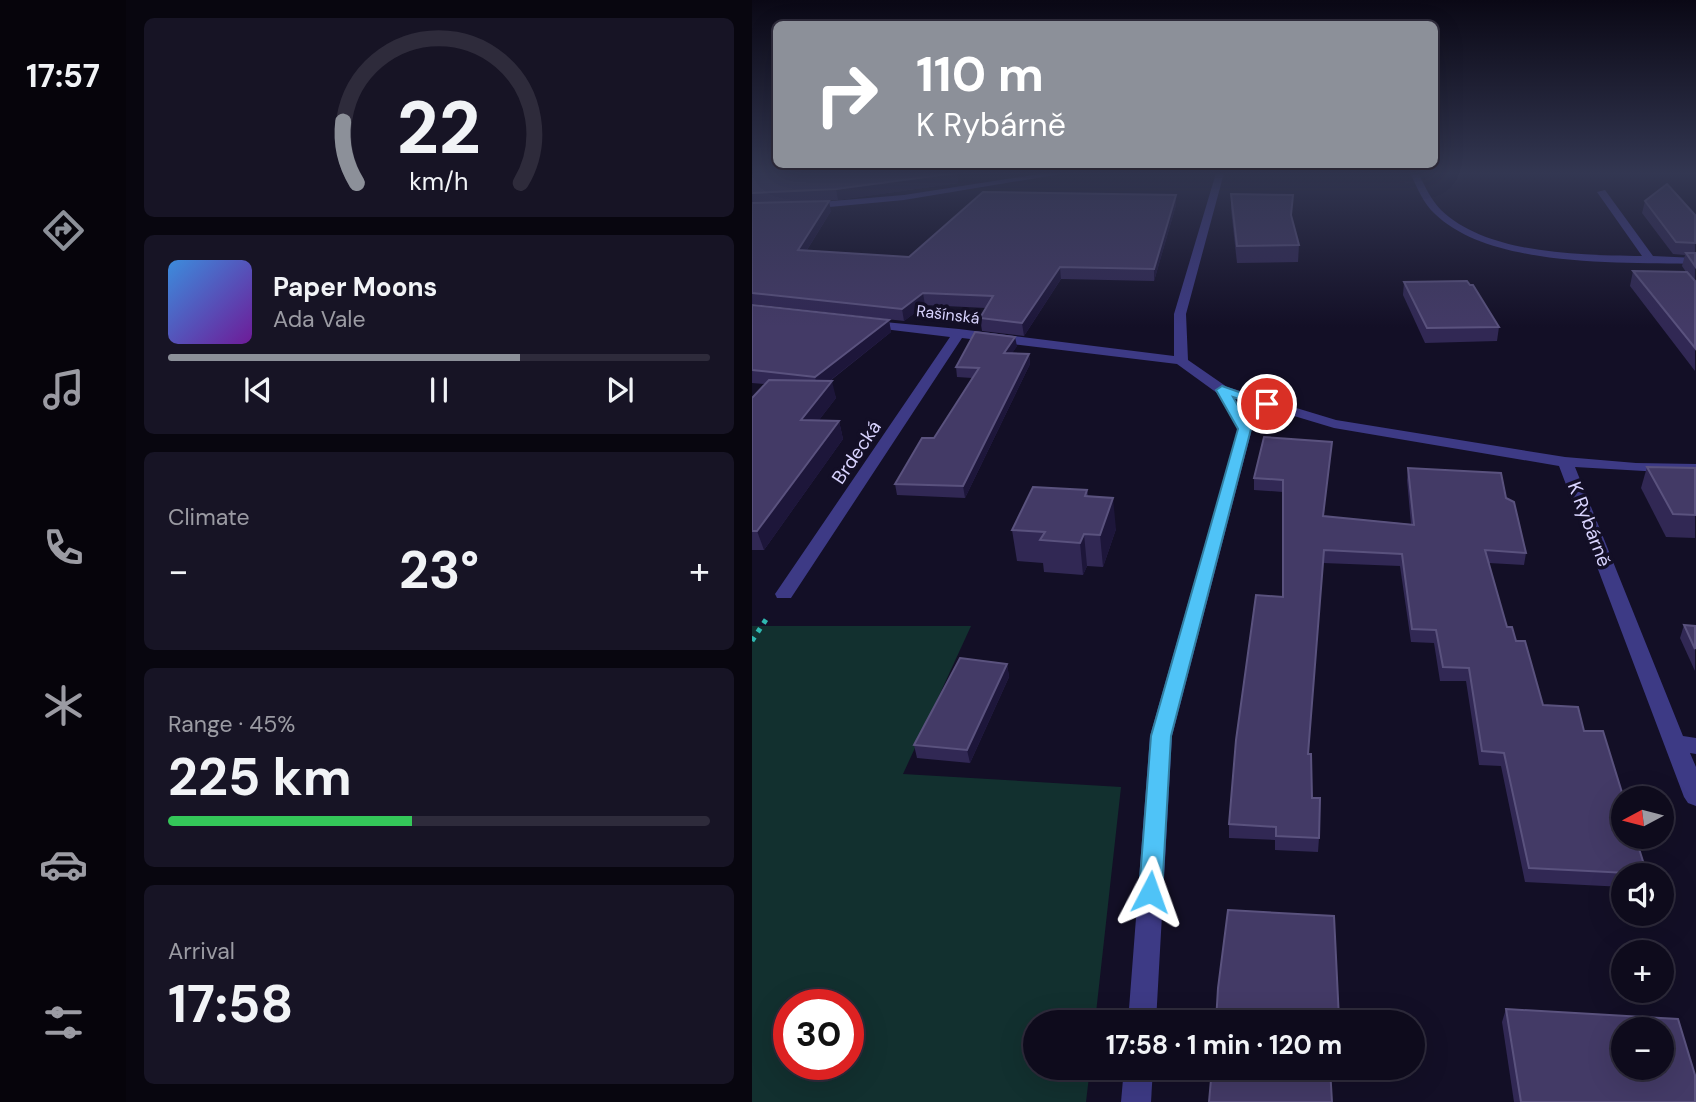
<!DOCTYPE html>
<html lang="en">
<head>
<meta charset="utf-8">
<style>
	body { margin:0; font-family:"DM Sans",sans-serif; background:#171425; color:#f1f3f6; height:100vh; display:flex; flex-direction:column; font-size:26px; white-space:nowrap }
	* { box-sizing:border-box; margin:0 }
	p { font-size:23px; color:#9b9ba3 }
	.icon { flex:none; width:38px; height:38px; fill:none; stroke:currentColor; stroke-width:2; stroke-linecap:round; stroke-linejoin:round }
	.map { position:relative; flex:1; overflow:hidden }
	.side { display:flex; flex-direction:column; gap:18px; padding:18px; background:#08060f; width:626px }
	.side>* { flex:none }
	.banner { position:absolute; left:21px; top:21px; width:665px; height:147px; border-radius:10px; box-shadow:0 7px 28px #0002,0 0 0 2px #2e2b3b; background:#8c9099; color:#fff; overflow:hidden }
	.needle { width:46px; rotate:263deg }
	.fabs { position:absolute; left:859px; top:786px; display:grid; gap:14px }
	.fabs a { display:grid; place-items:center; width:63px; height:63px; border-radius:50%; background:#0e0b1c; box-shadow:0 7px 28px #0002,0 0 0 2px #2e2b3b; font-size:35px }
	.speed { position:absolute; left:21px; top:989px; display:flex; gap:14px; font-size:35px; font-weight:700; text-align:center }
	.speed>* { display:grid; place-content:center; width:91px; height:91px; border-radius:50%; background:#0e0b1c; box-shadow:0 7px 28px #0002,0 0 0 2px #2e2b3b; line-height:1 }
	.speed .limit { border:10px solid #d22; background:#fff; color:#111 }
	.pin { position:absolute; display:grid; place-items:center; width:60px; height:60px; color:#fff; margin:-30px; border:4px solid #fff; border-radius:50%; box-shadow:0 2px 7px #0007 }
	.me { position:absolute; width:77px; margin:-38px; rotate:4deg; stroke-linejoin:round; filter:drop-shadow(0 0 5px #0008) }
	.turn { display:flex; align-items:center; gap:24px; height:147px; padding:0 28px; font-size:32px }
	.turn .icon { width:91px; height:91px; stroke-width:2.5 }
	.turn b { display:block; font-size:49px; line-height:60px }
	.big { font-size:52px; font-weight:700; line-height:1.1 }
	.side .tile { flex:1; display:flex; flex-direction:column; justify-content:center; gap:10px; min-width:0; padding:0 24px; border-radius:10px; background:#171425 }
	.side .dial { align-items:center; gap:0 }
	.dial svg { height:182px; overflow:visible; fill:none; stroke:#2e2b3b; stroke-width:7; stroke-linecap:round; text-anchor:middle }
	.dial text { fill:#f1f3f6; stroke:none }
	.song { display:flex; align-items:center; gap:21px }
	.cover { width:84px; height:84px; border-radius:10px; background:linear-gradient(135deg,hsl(210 70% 55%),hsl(280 70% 35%)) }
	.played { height:7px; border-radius:4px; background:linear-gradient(90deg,#8c9099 65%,#2e2b3b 65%) }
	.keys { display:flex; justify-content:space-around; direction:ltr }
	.heat { display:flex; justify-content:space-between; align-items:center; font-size:38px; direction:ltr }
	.charge { height:10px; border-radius:5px; background:linear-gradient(90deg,#34c759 45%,#2e2b3b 0) }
	.trip { position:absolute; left:271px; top:1010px; width:402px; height:70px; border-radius:35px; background:#0e0b1c; box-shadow:0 7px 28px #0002,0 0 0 2px #2e2b3b; font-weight:700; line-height:70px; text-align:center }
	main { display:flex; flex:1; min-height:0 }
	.tabs { display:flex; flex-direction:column; width:126px; justify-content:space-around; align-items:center; background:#06040b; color:#9b9ba3 }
	.tabs .icon { width:49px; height:49px }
	.tabs .current { color:#8c9099 }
	.tabs b { font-size:32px; color:#f1f3f6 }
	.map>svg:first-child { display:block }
	.green { fill:#12302f; fill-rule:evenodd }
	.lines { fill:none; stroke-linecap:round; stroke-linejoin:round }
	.path { stroke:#2fb8b0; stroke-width:5; stroke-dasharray:4.5 6; stroke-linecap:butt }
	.minor { fill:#3d3a85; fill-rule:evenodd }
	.wall { fill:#312854 }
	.shaded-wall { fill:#1d163a }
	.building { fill:#433a66; stroke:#5a527e; stroke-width:2; fill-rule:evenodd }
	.route { fill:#4fc3f7; stroke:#337fa1; stroke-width:2 }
	.labels { text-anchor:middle; stroke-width:7; stroke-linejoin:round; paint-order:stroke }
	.far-street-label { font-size:16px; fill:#d9d4ff; stroke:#130f26 }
	.street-label { font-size:19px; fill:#d9d4ff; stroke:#130f26 }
</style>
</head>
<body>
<main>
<nav class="tabs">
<b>17:57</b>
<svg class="icon current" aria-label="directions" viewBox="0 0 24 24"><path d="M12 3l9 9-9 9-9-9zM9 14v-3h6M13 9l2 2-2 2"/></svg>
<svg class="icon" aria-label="music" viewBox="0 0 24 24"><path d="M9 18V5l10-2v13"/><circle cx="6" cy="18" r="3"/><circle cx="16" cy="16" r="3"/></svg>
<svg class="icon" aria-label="phone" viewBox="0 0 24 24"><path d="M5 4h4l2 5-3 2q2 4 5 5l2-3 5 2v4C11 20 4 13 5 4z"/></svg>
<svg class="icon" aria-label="climate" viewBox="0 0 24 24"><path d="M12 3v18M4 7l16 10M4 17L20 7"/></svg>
<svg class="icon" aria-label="car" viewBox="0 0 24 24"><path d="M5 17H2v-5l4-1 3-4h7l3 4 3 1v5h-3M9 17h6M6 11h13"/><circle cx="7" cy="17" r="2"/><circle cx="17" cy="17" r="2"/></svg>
<svg class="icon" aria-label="filters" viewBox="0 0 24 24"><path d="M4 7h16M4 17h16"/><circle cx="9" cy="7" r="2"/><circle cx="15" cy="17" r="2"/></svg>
</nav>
<section class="side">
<div class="tile dial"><svg viewBox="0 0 100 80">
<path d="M14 69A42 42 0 1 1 86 69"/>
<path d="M14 69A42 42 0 0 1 8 42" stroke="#8c9099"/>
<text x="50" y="56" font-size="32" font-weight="700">22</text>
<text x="50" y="72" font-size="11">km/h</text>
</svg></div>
<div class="tile">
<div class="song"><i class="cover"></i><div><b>Paper Moons</b><p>Ada Vale</p></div></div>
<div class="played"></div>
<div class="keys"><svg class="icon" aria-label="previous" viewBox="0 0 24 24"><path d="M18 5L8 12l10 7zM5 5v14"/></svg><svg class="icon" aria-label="pause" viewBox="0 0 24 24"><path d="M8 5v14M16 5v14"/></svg><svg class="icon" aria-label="next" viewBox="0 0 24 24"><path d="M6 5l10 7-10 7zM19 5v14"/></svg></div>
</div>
<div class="tile"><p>Climate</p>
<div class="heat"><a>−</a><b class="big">23°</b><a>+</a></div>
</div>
<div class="tile"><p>Range · 45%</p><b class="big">225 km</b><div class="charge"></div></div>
<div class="tile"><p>Arrival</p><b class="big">17:58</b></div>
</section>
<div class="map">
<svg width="944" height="1102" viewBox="0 0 944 1102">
	<rect width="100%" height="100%" fill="#130f26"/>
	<path class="green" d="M 0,626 L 219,626 L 151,774 L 369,787 L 343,1022 L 284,1022 L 284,1068 L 338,1068 L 334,1102 L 0,1102 ZM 37,1004 L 96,1004 L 96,1064 L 37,1064 Z"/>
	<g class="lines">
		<polyline class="path" points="0,641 17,615"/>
		<g class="minor">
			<polygon points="294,173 315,173 152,200 56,209 51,206 56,203 152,195"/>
			<polygon points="464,173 472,173 434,314 436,360 475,387 584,420 813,457 884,463 944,464 944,474 823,467 931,736 944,738 944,754 938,753 944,767 944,806 936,803 932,797 807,466 582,428 482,398 500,429 420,736 404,1022 376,1022 398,736 486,429 465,393 425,364 210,338 39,598 25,598 23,594 198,337 115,327 111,326 111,320 207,329 422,356 422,314"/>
			<path d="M 658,173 L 666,173 C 673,186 679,200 689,210 C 736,255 829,255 890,256 L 845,192 L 853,190 L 901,256 L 944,258 L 944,264 C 869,262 739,268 683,214 C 671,203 665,187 658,173 Z"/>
			<polygon points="372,1068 401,1068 399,1102 369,1102"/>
		</g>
	</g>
	<g class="wall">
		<polygon points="0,173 205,173 206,183 86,200 0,203"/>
		<polygon points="479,194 540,217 547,245 546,262 485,263 479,209"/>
		<polygon points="424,195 424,205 402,281 309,279 272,336 230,331 228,318 234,308 173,305 152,321 0,304 0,203 79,211 55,250 157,257"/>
		<polygon points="893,201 943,215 943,371 878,286 881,271 934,272 930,266 933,255 921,254 890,213"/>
		<polygon points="652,282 747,327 745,341 673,343 651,295"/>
		<polygon points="0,305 137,320 139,332 78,381 84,398 67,420 87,421 91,439 12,550 0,550 0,398 13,384 0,383"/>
		<polygon points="265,346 260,353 277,354 278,364 213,498 145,495 143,484 182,438 220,378 205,377 204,367"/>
		<polygon points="580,442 571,516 659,524 655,480 656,468 754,498 774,553 772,565 737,563 755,627 764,641 791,705 832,731 895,874 894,875 872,875 872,887 773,882 749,766 727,765 714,681 688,681 682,643 659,642 648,566 571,563 556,754 560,798 567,838 566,852 523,850 523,840 477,838 477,824 531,597 531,492 502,490 502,478"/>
		<polygon points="895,467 943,468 943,538 914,537 889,488"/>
		<polygon points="335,490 336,496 364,529 351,567 335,566 331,575 292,572 291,563 265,561 260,530"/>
		<polygon points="932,625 943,626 943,671 928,638"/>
		<polygon points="255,664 257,677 218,763 165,758 162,745"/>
		<polygon points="754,1009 943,1102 762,1102 750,1022"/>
		<polygon points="587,1019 586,1022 464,1022"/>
	</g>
	<g class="shaded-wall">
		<polygon points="204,173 206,183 86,200 84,189"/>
		<polygon points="424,195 424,205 402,281 402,269"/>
		<polygon points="77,201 79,211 48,261 46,250"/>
		<polygon points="308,267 309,279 272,336 270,323"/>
		<polygon points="171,293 173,305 152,321 150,309"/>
		<polygon points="137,320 139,332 66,390 63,377"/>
		<polygon points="263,337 265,346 254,363 252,353"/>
		<polygon points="277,354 278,364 213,498 211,486"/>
		<polygon points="80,381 84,398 54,437 49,420"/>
		<polygon points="87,421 91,439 12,550 5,531"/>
		<polygon points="361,498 364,529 351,567 348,535"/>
		<polygon points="332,534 335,566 331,575 328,543"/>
		<polygon points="255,664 257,677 218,763 215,750"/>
	</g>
	<g class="building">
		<polygon points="0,173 204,173 84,189 0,193"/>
		<polygon points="915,184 943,215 943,243 924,242 893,201"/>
		<polygon points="231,192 424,195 402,269 308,267 270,323 228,318 241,296 171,293 150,309 0,293 0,203 77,201 46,250 157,257"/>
		<polygon points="479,194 541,195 539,215 547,245 485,246"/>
		<polygon points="934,253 943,253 943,266"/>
		<polygon points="881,271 935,272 943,281 943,348"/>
		<polygon points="715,281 718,285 721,285 747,327 675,328 652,282"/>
		<polygon points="0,305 137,320 63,377 0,370"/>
		<polygon points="223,332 263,337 252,353 277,354 211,486 143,484 170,438 182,438 227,368 204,367"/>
		<polygon points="17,380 80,381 49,420 87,421 5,531 0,531 0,398"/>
		<polygon points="512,437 580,442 571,516 662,525 656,468 749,473 754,498 762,502 774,553 733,550 755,627 760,627 764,641 773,641 791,705 826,707 832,731 851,731 872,799 872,836 883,836 895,874 777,868 752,753 730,751 717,668 691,667 684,630 660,629 650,554 572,550 556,754 559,754 560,798 568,798 567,838 524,836 524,827 477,824 484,740 504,595 531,597 531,480 502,478"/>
		<polygon points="895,467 943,468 943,515 921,514"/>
		<polygon points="281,487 335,490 333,496 361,498 348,535 332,534 328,543 288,540 293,532 260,530"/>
		<polygon points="932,625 943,626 943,649"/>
		<polygon points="208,658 255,664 215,750 162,745"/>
		<polygon points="476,910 582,916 587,1019 575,1019 576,1022 464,1022 466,988"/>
		<path d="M 754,1009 L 926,1019 L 943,1075 L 943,1102 L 769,1102 ZM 872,1029 L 910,1029 L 910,1068 L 872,1068 Z"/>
		<polygon points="460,1068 578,1068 580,1102 457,1102"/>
	</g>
	<linearGradient id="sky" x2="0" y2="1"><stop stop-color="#0a0815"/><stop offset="0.53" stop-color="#333752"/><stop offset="1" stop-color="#333752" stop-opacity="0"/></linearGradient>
	<rect width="944" height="327" fill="url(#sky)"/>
	<polygon class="route" points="470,386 521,404 515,408 481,397 499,429 419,736 410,892 407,899 398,902 390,899 387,892 399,736 486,429 464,390"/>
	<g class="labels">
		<g class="far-street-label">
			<text transform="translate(196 314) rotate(7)" y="6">Rašínská</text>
		</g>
		<g class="street-label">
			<text transform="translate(104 452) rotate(-56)" y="7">Brdecká</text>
			<text transform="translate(838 524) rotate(69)" y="7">K Rybárně</text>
		</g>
	</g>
</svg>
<div class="fabs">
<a><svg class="needle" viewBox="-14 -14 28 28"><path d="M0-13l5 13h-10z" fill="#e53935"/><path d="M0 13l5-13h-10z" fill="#9b9ba3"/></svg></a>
<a><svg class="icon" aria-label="sound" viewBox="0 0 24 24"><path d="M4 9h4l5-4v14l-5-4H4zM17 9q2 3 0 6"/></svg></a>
<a>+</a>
<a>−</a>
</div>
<div class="speed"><div class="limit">30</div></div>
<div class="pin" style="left:515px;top:404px;background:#d93025"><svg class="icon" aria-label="arrive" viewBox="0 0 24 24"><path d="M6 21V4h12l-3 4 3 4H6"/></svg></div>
<svg class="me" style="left:398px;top:892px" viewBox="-20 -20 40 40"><path d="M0-17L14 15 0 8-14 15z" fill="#4fc3f7" stroke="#fff" stroke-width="4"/></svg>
<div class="trip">17:58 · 1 min · 120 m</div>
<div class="banner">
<div class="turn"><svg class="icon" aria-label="right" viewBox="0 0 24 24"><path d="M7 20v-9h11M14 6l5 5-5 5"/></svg><div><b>110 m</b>K Rybárně</div></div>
</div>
</div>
</main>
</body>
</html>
